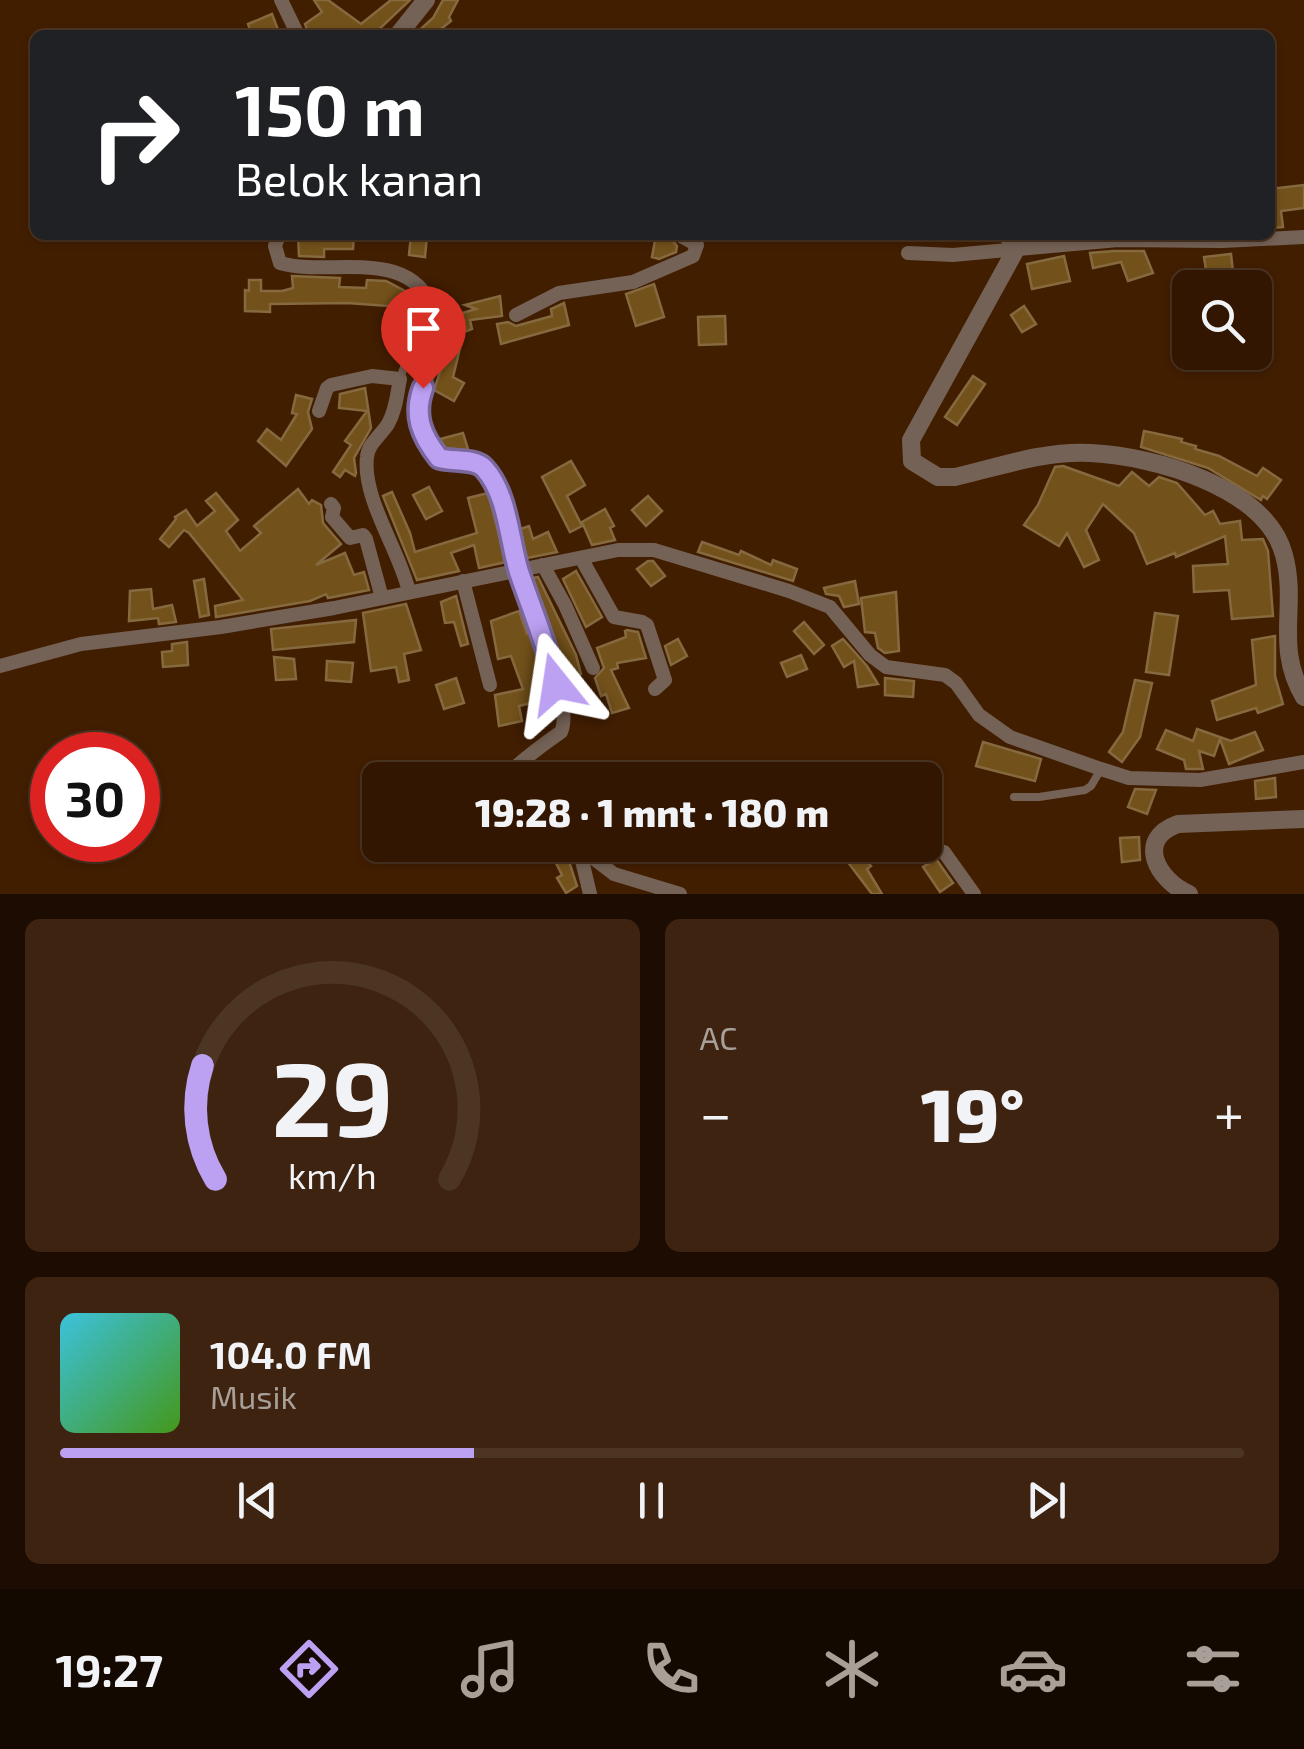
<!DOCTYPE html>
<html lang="id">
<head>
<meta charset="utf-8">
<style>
	body { margin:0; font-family:"Exo 2",sans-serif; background:#3d2310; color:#f1f3f6; height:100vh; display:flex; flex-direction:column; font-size:38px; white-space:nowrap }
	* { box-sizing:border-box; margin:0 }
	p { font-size:32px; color:#a89f99 }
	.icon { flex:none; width:55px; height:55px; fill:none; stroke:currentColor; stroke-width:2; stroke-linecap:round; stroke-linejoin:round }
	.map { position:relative; height:894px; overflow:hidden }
	.panel { display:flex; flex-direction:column; gap:25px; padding:25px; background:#1c0c01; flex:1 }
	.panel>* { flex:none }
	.banner { position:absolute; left:30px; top:30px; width:1245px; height:210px; border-radius:15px; box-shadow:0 2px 8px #0004,0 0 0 2px #4d3523; background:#202124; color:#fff; overflow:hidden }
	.fabs { position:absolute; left:1172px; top:270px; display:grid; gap:20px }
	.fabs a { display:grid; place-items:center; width:100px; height:100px; border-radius:15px; background:#321601; box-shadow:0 2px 8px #0004,0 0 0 2px #4d3523; font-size:50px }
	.speed { position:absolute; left:30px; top:732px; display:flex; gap:20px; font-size:50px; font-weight:700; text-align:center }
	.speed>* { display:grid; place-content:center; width:130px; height:130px; border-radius:50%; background:#321601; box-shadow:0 2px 8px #0004,0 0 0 2px #4d3523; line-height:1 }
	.speed .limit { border:15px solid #d22; background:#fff; color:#111 }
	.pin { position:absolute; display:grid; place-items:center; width:85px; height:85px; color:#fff; margin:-102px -42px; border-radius:50% 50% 50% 0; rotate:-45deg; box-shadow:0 0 10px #0007 }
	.pin .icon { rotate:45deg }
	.me { position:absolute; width:110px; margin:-55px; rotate:345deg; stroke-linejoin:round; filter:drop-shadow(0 0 8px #0008) }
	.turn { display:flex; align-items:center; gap:35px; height:210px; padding:0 40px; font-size:45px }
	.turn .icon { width:130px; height:130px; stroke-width:2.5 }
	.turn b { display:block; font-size:70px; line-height:85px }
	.big { font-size:75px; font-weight:800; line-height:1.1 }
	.panel .tile { flex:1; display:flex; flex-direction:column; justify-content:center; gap:15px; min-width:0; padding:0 35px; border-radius:15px; background:#3d2310 }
	.panel .dial { align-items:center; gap:0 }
	.dial svg { height:260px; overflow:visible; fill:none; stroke:#4d3523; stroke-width:7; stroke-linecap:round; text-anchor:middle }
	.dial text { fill:#f1f3f6; stroke:none }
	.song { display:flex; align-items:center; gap:30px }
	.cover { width:120px; height:120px; border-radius:15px; background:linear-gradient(135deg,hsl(190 70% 55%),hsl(100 70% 35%)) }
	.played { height:10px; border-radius:5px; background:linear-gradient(90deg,#bca0f2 35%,#4d3523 35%) }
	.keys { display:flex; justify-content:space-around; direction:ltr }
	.heat { display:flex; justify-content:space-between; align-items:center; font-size:55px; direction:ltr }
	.panel .tiles { flex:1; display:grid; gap:25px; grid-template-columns:1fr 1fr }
	.tile:last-child { grid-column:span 2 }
	.trip { position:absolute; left:362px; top:762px; width:580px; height:100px; border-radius:15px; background:#321601; box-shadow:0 2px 8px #0004,0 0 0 2px #4d3523; font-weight:800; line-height:100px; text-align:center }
	.tabs { display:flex; height:160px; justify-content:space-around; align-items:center; background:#140900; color:#a89f99 }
	.tabs .icon { width:70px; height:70px }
	.tabs .current { color:#bca0f2 }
	.tabs b { font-size:45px; color:#f1f3f6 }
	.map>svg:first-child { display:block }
	.building { fill:#73511a; stroke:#85693f; stroke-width:2.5 }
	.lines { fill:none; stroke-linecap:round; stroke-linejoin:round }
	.service { stroke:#756256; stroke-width:8 }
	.minor { stroke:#756256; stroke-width:14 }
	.tertiary { stroke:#756256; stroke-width:18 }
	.route-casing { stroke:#7a689d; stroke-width:25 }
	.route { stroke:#bca0f2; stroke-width:18 }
</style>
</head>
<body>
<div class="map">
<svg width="1304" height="894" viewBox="0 0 1304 894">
	<rect width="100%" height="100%" fill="#421e01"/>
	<g class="building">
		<polygon points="314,0 328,0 361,24 391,0 410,0 375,33 378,35 309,35 305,24 322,12"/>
		<polygon points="443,0 458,0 449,17 451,21 441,29 446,35 414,35 433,18"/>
		<polygon points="272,14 280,35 252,35 248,24"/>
		<polygon points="1304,185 1304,208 1281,211 1283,227 1270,228 1270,189"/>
		<polygon points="298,235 354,235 353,249 324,249 324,257 299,256"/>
		<polygon points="411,235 427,235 425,257 409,255"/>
		<polygon points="656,235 668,235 677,246 676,252 659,259 652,257"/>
		<polygon points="1114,251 1144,251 1153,273 1128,281 1121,262 1093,268 1090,253"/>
		<polygon points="1231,254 1233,272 1221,272 1224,288 1209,288 1204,257"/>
		<polygon points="1064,256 1070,281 1032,289 1027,264"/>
		<polygon points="292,276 340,278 339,287 366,288 367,280 386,281 409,293 402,307 347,303 270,304 270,312 245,311 245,290 249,291 249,280 261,280 261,291 282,291 293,288"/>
		<polygon points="654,284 664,317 636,326 626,294"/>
		<polygon points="500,296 502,316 470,320 472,329 464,332 453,377 464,383 454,401 434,390 450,342 446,318 476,309 465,305"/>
		<polygon points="564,303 569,325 501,344 497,324 508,322 516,326 552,316 551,309"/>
		<polygon points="1024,306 1036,324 1022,332 1011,315"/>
		<polygon points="725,316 726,344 699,345 698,317"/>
		<polygon points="424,317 426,342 401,343 400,318"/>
		<polygon points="973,376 985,384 957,425 945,417"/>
		<polygon points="365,388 371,428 354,458 356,473 355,476 345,470 340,477 333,472 351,445 345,441 367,411 339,408 340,394"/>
		<polygon points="296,395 312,399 308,412 312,429 286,466 258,441 267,429 281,440 297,414 292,413"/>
		<polygon points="1144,431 1182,439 1181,442 1196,446 1195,449 1219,456 1257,476 1263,468 1281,480 1267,499 1263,496 1261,500 1208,468 1141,447"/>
		<polygon points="463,433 468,449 464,450 446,449 440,439"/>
		<polygon points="571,461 585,485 567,496 582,526 570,532 542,477"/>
		<polygon points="1063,466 1119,486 1132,472 1149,486 1159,477 1177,483 1205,515 1213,511 1220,524 1240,521 1242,540 1263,539 1268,551 1273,616 1232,619 1229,590 1194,592 1193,566 1228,564 1225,536 1176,557 1175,553 1147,564 1134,533 1103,504 1086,530 1099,560 1084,567 1067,533 1059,546 1024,525 1038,505 1055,467"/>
		<polygon points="429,487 442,511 426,519 413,495"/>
		<polygon points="298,489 309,504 312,500 321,505 323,523 341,544 316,565 345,553 354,575 364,572 369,590 328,598 326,594 310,601 216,617 215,606 243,600 189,533 184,530 169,547 160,539 176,519 175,517 186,510 197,526 215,511 206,501 216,493 238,520 226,531 240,551 261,533 254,526"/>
		<polygon points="392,492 410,533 415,552 477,533 468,498 488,493 506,562 479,568 474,545 451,553 459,571 417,580 383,496"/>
		<polygon points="648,496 662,511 646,526 632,510"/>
		<polygon points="605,509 614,526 610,528 615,540 592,545 582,522"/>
		<polygon points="529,526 533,539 548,532 557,552 527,558 520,529"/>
		<polygon points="702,542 739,555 741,551 771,565 773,560 797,569 793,581 698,552"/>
		<polygon points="648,561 653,561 665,576 651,586 637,569"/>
		<polygon points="576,571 602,617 586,627 563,579"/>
		<polygon points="538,577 576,655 581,674 573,676 579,707 573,708 567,673 533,578"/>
		<polygon points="204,579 209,615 200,617 194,581"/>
		<polygon points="855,581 859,604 844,607 839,596 826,594 824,588"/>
		<polygon points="151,589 153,609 172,605 176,622 159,624 158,618 129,621 130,591"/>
		<polygon points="896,592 899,651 885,653 878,648 875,633 865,632 861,598"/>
		<polygon points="456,596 468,644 461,646 454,622 445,623 441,602"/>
		<polygon points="406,604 421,650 404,654 409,680 399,682 396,667 371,671 363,613"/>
		<polygon points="519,611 527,634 531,632 551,698 519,706 522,721 499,726 495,695 523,689 511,656 498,659 491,621"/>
		<polygon points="1155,613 1178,616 1169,675 1146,672"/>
		<polygon points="356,620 354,642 273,650 271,629"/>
		<polygon points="804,622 824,645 814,654 794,631"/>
		<polygon points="627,630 638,632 646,658 617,663 618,668 611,670 629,708 612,713 606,694 601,696 595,678 604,668 597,648 626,637 625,631"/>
		<polygon points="1275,636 1275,676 1283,704 1258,713 1256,708 1217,720 1212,701 1256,685 1252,640"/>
		<polygon points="678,639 687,656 671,665 665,646"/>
		<polygon points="843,639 867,666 878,684 858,687 854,661 844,667 832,646"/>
		<polygon points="187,642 188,665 163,667 162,652 172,651 172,644"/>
		<polygon points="801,655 807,669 787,677 781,663"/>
		<polygon points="274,657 294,659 296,679 276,680"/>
		<polygon points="327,661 353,663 351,682 326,680"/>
		<polygon points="456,678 464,703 444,709 436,685"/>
		<polygon points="885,678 914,681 913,697 885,695"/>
		<polygon points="1135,680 1152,683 1140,737 1122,762 1109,752 1123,732"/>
		<polygon points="1197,729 1231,741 1255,732 1263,750 1229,764 1220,739 1214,756 1199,751 1203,769 1186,769 1184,760 1157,749 1166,730 1193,741"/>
		<polygon points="983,742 1041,759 1035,781 976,766"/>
		<polygon points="1275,778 1276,797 1256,799 1255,781"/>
		<polygon points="1135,789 1156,790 1147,814 1128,807"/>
		<polygon points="1139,837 1140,860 1122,862 1120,838"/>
		<polygon points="565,849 577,886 566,893 557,878 562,875 552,855"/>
		<polygon points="859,852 871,866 867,869 882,894 872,894 847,861"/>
		<polygon points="936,859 953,883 940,892 923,867"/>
	</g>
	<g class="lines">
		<g class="service">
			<polyline points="400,379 406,361 432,364"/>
			<polyline points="1014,797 1039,797 1085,790 1091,786 1101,769"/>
		</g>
		<g class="minor">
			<polyline points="281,0 298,35"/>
			<path d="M 279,235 L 275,246 L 280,263 C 330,278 410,244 434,311 C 456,372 387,391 439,458 C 451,462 474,458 484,468 C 508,492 509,538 519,569 C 529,603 575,702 561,732 C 539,747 520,762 501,780"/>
			<polyline points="908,253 953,255 1118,240 1222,241 1304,237"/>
			<polyline points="516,315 559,293 633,282 693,256 697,245 679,235"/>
			<path d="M 319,411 L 327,388 L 331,385 L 372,376 L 400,379 C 397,394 396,410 388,424 C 381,435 368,444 367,457 C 362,499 400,551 409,592"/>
			<polyline points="331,504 334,508 332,517 350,538 363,535 366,539 382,598"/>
			<polyline points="581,558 614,617 642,622 647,625 665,680 655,689"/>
			<polyline points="543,565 565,605 593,668"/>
			<polyline points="463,581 490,685"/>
			<polyline points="0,666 81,644 221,627 334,608 618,550 654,550 789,591 830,607 870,655 886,667 945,675 956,683 979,715 1010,737 1101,769 1129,778 1200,780 1304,762"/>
			<polyline points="576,845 614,874 680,894"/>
			<polyline points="579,848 590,894"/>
			<polyline points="944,852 974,894"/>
		</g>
		<g class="tertiary">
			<polyline points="398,35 426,0"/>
			<path d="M 1008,235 L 1015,251 L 911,440 L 912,461 L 938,477 L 955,477 C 998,467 1046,450 1091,453 C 1153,456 1266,487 1284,555 C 1298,606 1274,647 1304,697"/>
			<path d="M 1189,894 C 1157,880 1135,839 1178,824 L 1304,819"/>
		</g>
	</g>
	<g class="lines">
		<g class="route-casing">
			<path id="route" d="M 423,388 C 413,415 421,435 439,458 C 452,462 475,458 484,468 C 508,494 509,540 519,572 C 532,610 547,645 556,684"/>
		</g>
		<use href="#route" class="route"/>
	</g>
</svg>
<div class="fabs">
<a><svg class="icon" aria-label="search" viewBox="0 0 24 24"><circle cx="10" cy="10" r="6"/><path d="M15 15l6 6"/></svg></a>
</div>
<div class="speed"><div class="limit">30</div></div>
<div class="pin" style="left:423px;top:388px;background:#d93025"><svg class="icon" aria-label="arrive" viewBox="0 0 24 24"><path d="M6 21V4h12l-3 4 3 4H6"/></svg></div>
<svg class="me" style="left:556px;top:684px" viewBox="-20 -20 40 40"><path d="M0-17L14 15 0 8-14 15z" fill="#bca0f2" stroke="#fff" stroke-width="4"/></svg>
<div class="trip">19:28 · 1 mnt · 180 m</div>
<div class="banner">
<div class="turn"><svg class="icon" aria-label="right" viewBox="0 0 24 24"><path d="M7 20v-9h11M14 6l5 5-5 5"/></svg><div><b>150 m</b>Belok kanan</div></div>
</div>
</div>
<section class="panel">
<div class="tiles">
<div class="tile dial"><svg viewBox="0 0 100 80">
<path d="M14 69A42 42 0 1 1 86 69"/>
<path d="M14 69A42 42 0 0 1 10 34" stroke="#bca0f2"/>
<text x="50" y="56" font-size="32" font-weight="700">29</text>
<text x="50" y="72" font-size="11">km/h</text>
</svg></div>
<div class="tile"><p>AC</p>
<div class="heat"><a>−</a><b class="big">19°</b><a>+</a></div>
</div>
<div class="tile">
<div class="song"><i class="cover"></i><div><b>104.0 FM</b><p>Musik</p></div></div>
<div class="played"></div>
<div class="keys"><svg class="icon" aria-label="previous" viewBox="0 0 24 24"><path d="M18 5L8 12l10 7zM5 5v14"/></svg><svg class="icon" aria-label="pause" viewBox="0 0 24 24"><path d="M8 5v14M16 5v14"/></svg><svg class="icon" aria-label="next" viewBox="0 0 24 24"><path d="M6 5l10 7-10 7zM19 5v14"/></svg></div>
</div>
</div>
</section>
<nav class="tabs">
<b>19:27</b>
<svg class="icon current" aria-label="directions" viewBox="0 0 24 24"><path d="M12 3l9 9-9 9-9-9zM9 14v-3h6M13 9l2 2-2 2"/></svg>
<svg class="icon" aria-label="music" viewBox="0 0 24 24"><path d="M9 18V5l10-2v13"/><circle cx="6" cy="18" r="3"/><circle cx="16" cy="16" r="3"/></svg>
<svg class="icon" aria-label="phone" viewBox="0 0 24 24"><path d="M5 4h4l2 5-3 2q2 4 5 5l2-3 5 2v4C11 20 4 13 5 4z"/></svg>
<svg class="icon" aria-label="climate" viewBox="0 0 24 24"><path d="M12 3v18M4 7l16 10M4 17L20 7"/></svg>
<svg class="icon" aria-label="car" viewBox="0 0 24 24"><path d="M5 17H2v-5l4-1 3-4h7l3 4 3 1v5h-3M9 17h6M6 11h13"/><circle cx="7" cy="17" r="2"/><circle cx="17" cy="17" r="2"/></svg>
<svg class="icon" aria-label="filters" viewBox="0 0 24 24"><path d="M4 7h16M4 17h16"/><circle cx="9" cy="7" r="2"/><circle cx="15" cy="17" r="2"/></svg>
</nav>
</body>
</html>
